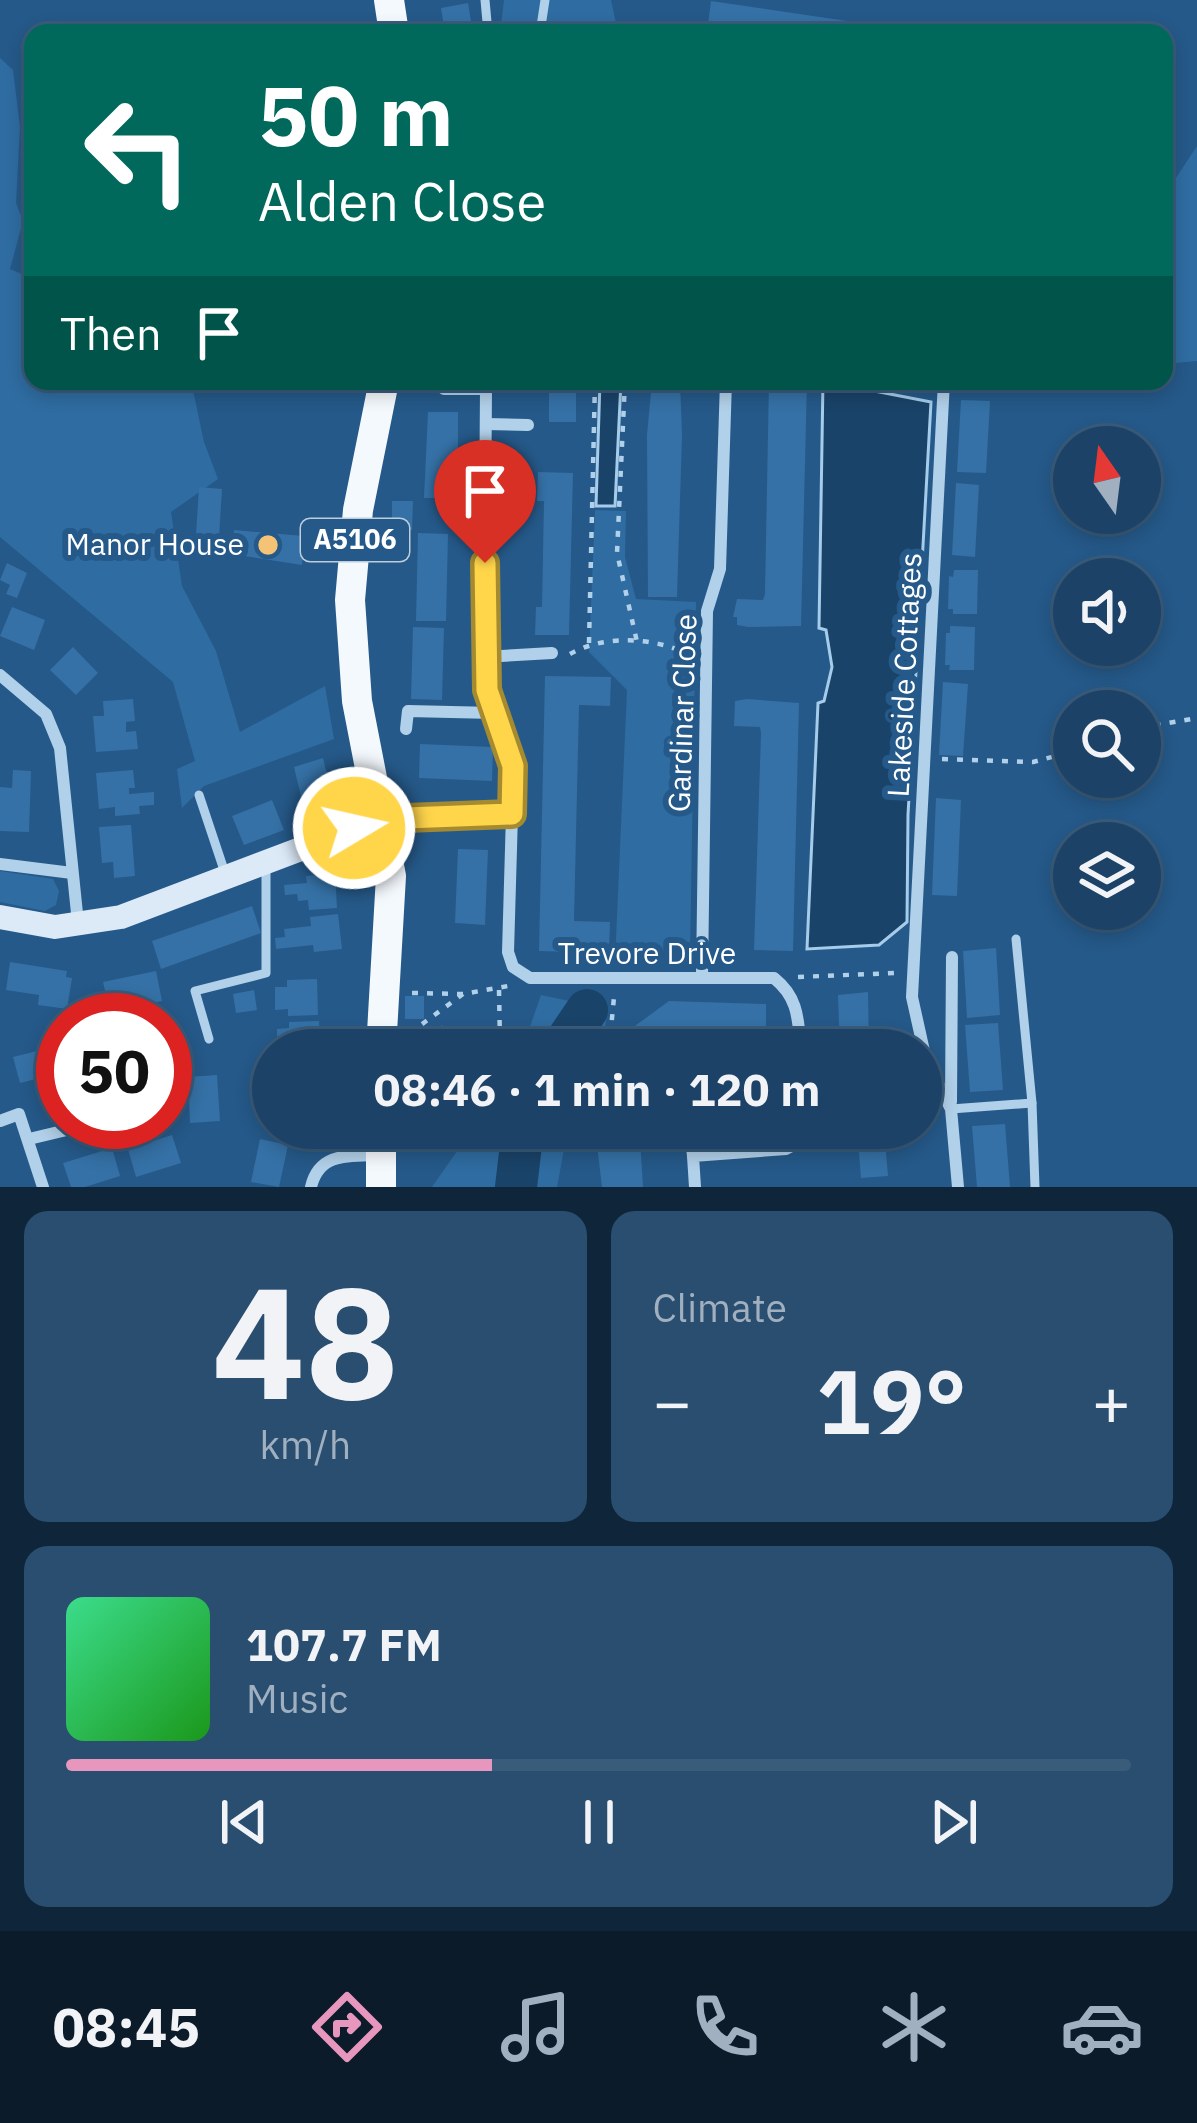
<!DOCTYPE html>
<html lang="en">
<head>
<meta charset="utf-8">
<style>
	body { margin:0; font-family:"IBM Plex Sans",sans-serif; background:#294e70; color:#f1f3f6; height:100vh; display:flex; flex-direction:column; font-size:45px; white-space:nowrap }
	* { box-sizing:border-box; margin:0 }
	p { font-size:39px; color:#a0b0c0 }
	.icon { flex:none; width:66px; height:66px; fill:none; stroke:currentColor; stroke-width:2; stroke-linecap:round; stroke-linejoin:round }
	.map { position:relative; height:1187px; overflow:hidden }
	.details { display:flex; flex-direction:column; gap:24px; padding:24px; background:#0f2539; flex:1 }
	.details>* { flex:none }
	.top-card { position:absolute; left:24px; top:24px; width:1149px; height:366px; border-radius:24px; box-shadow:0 6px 18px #0003,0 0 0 3px #3a5c7b; background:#00695c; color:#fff; overflow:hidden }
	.needle { width:78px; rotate:346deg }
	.controls { position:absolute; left:1053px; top:426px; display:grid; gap:24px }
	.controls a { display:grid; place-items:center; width:108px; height:108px; border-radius:50%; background:#1c4367; box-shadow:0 6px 18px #0003,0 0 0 3px #3a5c7b; font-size:60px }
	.speed { position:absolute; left:36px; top:993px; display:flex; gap:24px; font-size:60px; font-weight:700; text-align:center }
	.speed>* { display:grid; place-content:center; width:156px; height:156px; border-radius:50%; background:#1c4367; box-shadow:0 6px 18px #0003,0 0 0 3px #3a5c7b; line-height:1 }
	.speed .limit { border:18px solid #d22; background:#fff; color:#111 }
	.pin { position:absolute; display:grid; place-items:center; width:102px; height:102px; color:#fff; margin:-123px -51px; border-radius:50% 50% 50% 0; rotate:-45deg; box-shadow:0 0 12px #0007 }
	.pin .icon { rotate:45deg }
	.me { position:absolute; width:132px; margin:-66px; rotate:81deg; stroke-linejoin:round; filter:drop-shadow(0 0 9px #0008) }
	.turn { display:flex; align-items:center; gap:42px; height:252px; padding:0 36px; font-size:54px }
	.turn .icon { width:156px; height:156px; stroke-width:2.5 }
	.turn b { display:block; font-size:84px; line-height:102px }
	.then { display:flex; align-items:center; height:114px; padding:0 36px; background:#0003; gap:24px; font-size:45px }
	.big { font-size:90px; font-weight:700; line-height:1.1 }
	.details .tile { flex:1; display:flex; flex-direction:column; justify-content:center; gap:18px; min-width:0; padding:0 42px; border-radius:24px; background:#294e70 }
	.details .dial { align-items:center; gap:0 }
	.dial b { font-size:156px; line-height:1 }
	.song { display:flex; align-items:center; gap:36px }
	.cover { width:144px; height:144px; border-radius:18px; background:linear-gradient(135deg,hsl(150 70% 55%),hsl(120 70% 35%)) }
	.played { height:12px; border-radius:6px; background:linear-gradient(90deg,#e797bd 40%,#3a5c7b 40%) }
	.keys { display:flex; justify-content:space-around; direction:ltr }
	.heat { display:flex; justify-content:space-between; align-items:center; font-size:66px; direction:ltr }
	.details .tiles { flex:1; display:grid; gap:24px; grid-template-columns:1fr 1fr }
	.tile:last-child { grid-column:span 2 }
	.trip { position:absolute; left:252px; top:1029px; width:690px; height:120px; border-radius:60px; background:#1c4367; box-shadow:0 6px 18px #0003,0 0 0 3px #3a5c7b; font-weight:700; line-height:120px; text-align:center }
	.menu { display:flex; height:192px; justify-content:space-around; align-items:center; background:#0b1b29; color:#a0b0c0 }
	.menu .icon { width:84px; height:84px }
	.menu .selected { color:#e797bd }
	.menu b { font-size:54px; color:#f1f3f6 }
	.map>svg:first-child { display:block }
	.green { fill:#2f6ca1 }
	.water { fill:#1a4369; stroke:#a5ccea; stroke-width:3 }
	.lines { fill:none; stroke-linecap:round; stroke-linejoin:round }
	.river { stroke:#1a4369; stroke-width:42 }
	.building { fill:#3571a6 }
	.path { stroke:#b1d0e9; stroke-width:4.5; stroke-dasharray:6 9; stroke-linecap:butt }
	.service { stroke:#b1d0e9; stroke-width:9 }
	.minor { stroke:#b1d0e9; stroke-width:12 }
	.secondary { stroke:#dceaf8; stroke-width:24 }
	.primary { stroke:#f4f9fe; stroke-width:30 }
	.route-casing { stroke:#a68a30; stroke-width:30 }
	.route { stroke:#ffd54a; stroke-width:21 }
	.poi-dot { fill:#f4c375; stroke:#255989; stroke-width:4.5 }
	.labels { text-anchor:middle; stroke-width:12; stroke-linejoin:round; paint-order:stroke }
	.shield { fill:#255989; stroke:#becddc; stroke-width:3 }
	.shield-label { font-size:27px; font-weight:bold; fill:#fff }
	.poi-label { font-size:30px; fill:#fff; stroke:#255989; text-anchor:end }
	.street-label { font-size:30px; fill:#fff; stroke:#255989 }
</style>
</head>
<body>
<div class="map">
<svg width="1197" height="1187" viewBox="0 0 1197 1187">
	<rect width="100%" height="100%" fill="#255989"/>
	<g class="green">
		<polygon points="504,0 611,0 618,33 500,33"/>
		<polygon points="0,58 13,70 20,127 16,203 23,221 10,269 33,279 33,381 191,381 204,442 218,479 171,512 182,586 216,651 240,732 325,686 334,739 204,786 182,808 177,769 195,761 173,682 0,537"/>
		<polygon points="1197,146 1197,361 1164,364 1164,196"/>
		<polygon points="595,510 626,511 625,557 636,599 696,602 690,956 680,963 615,961 627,690 589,652"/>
		<polygon points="0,871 53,879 59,891 56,905 45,911 0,902"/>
		<polygon points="541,995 607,1009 603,1050 522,1050"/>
		<polygon points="473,1128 568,1128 557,1187 432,1187"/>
	</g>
	<g class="water">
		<polygon points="600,381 621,381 615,506 596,506"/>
		<polygon points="823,381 931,402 908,815 907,922 879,945 807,949 818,703 824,701 832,667 826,630 819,628"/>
	</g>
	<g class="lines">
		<g class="river">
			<polyline points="560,1050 587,1010"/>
			<polyline points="516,1187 523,1128"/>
		</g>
	</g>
	<g class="building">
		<polygon points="711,1 908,30 908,33 707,33"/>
		<polygon points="468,3 473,33 445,33 441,8"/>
		<rect x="549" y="381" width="27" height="41"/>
		<polygon points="652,381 680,381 682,435 677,597 648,597 647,435"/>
		<polygon points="769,381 807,381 801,626 748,627 737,625 737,617 733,617 737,599 763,600 765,594"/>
		<polygon points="961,400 990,401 986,473 957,472"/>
		<polygon points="428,412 458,412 458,464 454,464 458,490 454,490 454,498 424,498"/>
		<polygon points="538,472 573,473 569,635 535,635 536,607 542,607 544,501 537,501"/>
		<polygon points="956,483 979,485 975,557 952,555"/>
		<polygon points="199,487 222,489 219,537 196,535"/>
		<polygon points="392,501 413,501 412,530 392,530"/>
		<polygon points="234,530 304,536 302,565 232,554"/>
		<polygon points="418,533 448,534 446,621 416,621"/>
		<polygon points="7,563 27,573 17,598 6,594 10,585 0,580"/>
		<polygon points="954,570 978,570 977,614 953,614 953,609 948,609 949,576 953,577"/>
		<polygon points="12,607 45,620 34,650 0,636"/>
		<polygon points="950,626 975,627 974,670 949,670 950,665 945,665 946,633 950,633"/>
		<polygon points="413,627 444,628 442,700 411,699"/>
		<polygon points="73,647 98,673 76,695 50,670"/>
		<polygon points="545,676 611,677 610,706 579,705 574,921 610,922 609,953 539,951"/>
		<polygon points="943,682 968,684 963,756 939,755"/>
		<polygon points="133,699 135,721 126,722 126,732 136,731 138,749 96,752 93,716 104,716 103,701"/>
		<polygon points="747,699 799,703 793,951 754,950 761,733 760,727 734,726 735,701"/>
		<polygon points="420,744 493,747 492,781 419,778"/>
		<polygon points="323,758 333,800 303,805 294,767"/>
		<polygon points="13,770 31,771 29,832 0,831 0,787 12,788"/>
		<polygon points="133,770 135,788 129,788 129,794 154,792 154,805 139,806 140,814 115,816 115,807 99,809 96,773"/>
		<polygon points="936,798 961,800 957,896 932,895"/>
		<polygon points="272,800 284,830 244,845 232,816"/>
		<polygon points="131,825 135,876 114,878 113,862 102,863 99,827"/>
		<polygon points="458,849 488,850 485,925 455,923"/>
		<polygon points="335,873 337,908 309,910 308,900 298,901 297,894 285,895 284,885 307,883 306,876"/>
		<polygon points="252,906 261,933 161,969 152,941"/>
		<polygon points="338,914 342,949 314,952 313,945 276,949 275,938 285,937 284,929 311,926 310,917"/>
		<polygon points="996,948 1000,1015 967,1018 963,951"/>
		<polygon points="10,962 67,971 66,977 72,978 67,1009 38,1005 39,995 6,990"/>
		<polygon points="156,971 162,1001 125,1009 123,996 107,999 103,982"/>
		<polygon points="317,979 318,1015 288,1016 288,1009 275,1010 275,987 287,987 287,980"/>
		<polygon points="254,990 257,1010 236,1013 233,994"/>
		<polygon points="868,992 869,1050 840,1050 838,995"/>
		<rect x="405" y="996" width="19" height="23"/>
		<polygon points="669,1001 766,1004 766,1035 677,1030 655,1050 625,1050 628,1031"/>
		<polygon points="319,1021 320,1050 277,1050 277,1029 289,1028 289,1022"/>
		<polygon points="998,1023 1003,1090 970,1092 965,1025"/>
		<polygon points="442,1025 454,1039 463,1050 424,1050 419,1044"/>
		<polygon points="57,1046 63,1072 20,1083 13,1057"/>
		<polygon points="217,1075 220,1121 190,1123 188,1077"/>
		<polygon points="1005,1124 1010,1187 977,1187 972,1126"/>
		<polygon points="595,1128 647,1128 647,1139 640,1139 643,1187 602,1187"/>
		<polygon points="857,1128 884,1128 888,1176 861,1178"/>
		<polygon points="172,1135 181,1163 136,1177 128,1149"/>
		<polygon points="260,1139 288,1145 279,1187 251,1182"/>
		<polygon points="112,1148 120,1176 85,1187 71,1187 63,1163"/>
	</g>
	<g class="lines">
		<g class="path">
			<polyline points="625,381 617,553 637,642"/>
			<polyline points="589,643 595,381"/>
			<path d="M 570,654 C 605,634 657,637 691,656"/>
			<polyline points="1140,728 1197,718"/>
			<polyline points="942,759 1033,762 1074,751"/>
			<polyline points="798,977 894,973"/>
			<polyline points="499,990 500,1043"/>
			<polyline points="412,993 463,994 508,986"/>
			<polyline points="410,1033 463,994"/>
			<polyline points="609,1050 614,997"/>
		</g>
		<g class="service">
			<polyline points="485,0 488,33"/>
			<polyline points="540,33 545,0"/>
			<polyline points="199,795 226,876"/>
			<polyline points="1016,939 1032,1103 1035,1187"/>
			<polyline points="209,1039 195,991 266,973 266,867"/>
			<polyline points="951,1109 1032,1103"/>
		</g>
		<g class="minor">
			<polyline points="944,381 912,997 926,1060 951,1109 958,1187"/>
			<polyline points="444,389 486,389 484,657 487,690 513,766 512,814"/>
			<polyline points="486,424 528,425"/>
			<polyline points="484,657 552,653"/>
			<polyline points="0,675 46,714 60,748 78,923"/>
			<polyline points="406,729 408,711 494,713"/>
			<path d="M 382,819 L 512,814 L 508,952 L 513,967 L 530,978 L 774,978 C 799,998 798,1020 801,1050"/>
			<polyline points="0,864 72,873"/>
			<polyline points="702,976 707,611 720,569 726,381"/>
			<polyline points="951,1102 952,957"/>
			<polyline points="0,1121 19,1114 43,1187"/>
			<polyline points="690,1128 693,1156"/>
			<polyline points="29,1139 100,1122"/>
			<path d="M 311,1187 C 319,1152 349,1156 379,1155"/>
			<polyline points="695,1187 693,1156 786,1149 805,1139 807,1128"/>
		</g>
		<polyline class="secondary" points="0,917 55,927 121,917 380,819"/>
		<g class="primary">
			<polyline points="389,0 394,33"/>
			<polyline points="381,1050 391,876 357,701 350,600 358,510 384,381"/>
			<polyline points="381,1128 381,1187"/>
		</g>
	</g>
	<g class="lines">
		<g class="route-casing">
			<polyline id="route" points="354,828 380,819 512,814 513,766 487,690 485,563"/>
		</g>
		<use href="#route" class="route"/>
	</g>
	<circle class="poi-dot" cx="268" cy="545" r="12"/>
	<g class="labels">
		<rect class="shield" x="301" y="519" width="108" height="42" rx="9"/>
		<g class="shield-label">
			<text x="355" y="549">A5106</text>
		</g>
		<g class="poi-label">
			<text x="244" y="555">Manor House</text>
		</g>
		<g class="street-label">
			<text transform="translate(905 675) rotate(-87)" y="10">Lakeside Cottages</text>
			<text transform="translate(683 713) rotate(-88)" y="10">Gardinar Close</text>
			<text x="647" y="964">Trevore Drive</text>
		</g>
	</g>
</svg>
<div class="controls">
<a><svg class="needle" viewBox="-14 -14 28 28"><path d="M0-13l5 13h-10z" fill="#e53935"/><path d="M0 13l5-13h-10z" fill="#a0b0c0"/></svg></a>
<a><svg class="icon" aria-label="sound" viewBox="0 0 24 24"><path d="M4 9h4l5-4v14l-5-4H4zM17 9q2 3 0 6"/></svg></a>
<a><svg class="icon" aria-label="search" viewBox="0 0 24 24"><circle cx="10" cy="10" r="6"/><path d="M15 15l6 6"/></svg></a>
<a><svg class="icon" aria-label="layers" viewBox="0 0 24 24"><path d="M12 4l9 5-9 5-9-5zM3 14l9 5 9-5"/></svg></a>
</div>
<div class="speed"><div class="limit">50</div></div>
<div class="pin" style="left:485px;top:563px;background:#d93025"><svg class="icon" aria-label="arrive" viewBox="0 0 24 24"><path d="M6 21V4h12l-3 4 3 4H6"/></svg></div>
<svg class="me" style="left:354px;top:828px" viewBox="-20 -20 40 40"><circle r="17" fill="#ffd54a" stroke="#fff" stroke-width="3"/><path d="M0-11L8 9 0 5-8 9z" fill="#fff"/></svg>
<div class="trip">08:46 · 1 min · 120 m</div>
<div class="top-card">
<div class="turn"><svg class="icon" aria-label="left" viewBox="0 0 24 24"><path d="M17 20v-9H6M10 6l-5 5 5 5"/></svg><div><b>50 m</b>Alden Close</div></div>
<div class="then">Then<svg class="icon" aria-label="arrive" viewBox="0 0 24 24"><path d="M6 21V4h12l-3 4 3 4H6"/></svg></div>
</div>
</div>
<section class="details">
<div class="tiles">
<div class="tile dial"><b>48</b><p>km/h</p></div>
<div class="tile"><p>Climate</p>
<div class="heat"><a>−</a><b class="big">19°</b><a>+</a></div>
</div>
<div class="tile">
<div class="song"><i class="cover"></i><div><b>107.7 FM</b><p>Music</p></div></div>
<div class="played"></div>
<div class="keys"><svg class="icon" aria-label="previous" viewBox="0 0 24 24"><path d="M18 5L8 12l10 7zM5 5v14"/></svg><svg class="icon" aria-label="pause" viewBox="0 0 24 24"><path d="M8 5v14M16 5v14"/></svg><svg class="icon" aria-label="next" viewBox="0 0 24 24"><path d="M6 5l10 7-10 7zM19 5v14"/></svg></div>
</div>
</div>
</section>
<nav class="menu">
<b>08:45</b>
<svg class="icon selected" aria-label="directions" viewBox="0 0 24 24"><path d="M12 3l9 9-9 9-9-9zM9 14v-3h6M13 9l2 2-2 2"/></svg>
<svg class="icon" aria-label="music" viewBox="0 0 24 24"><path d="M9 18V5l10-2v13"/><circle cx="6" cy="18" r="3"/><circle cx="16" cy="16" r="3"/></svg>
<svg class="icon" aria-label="phone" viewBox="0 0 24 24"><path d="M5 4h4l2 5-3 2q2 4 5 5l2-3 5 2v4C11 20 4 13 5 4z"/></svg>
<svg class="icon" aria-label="climate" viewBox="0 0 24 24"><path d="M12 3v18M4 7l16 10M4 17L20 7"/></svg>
<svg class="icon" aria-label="car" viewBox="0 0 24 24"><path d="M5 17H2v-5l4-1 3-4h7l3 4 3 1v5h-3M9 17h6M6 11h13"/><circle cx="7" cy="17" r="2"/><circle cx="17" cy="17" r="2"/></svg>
</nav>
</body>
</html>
